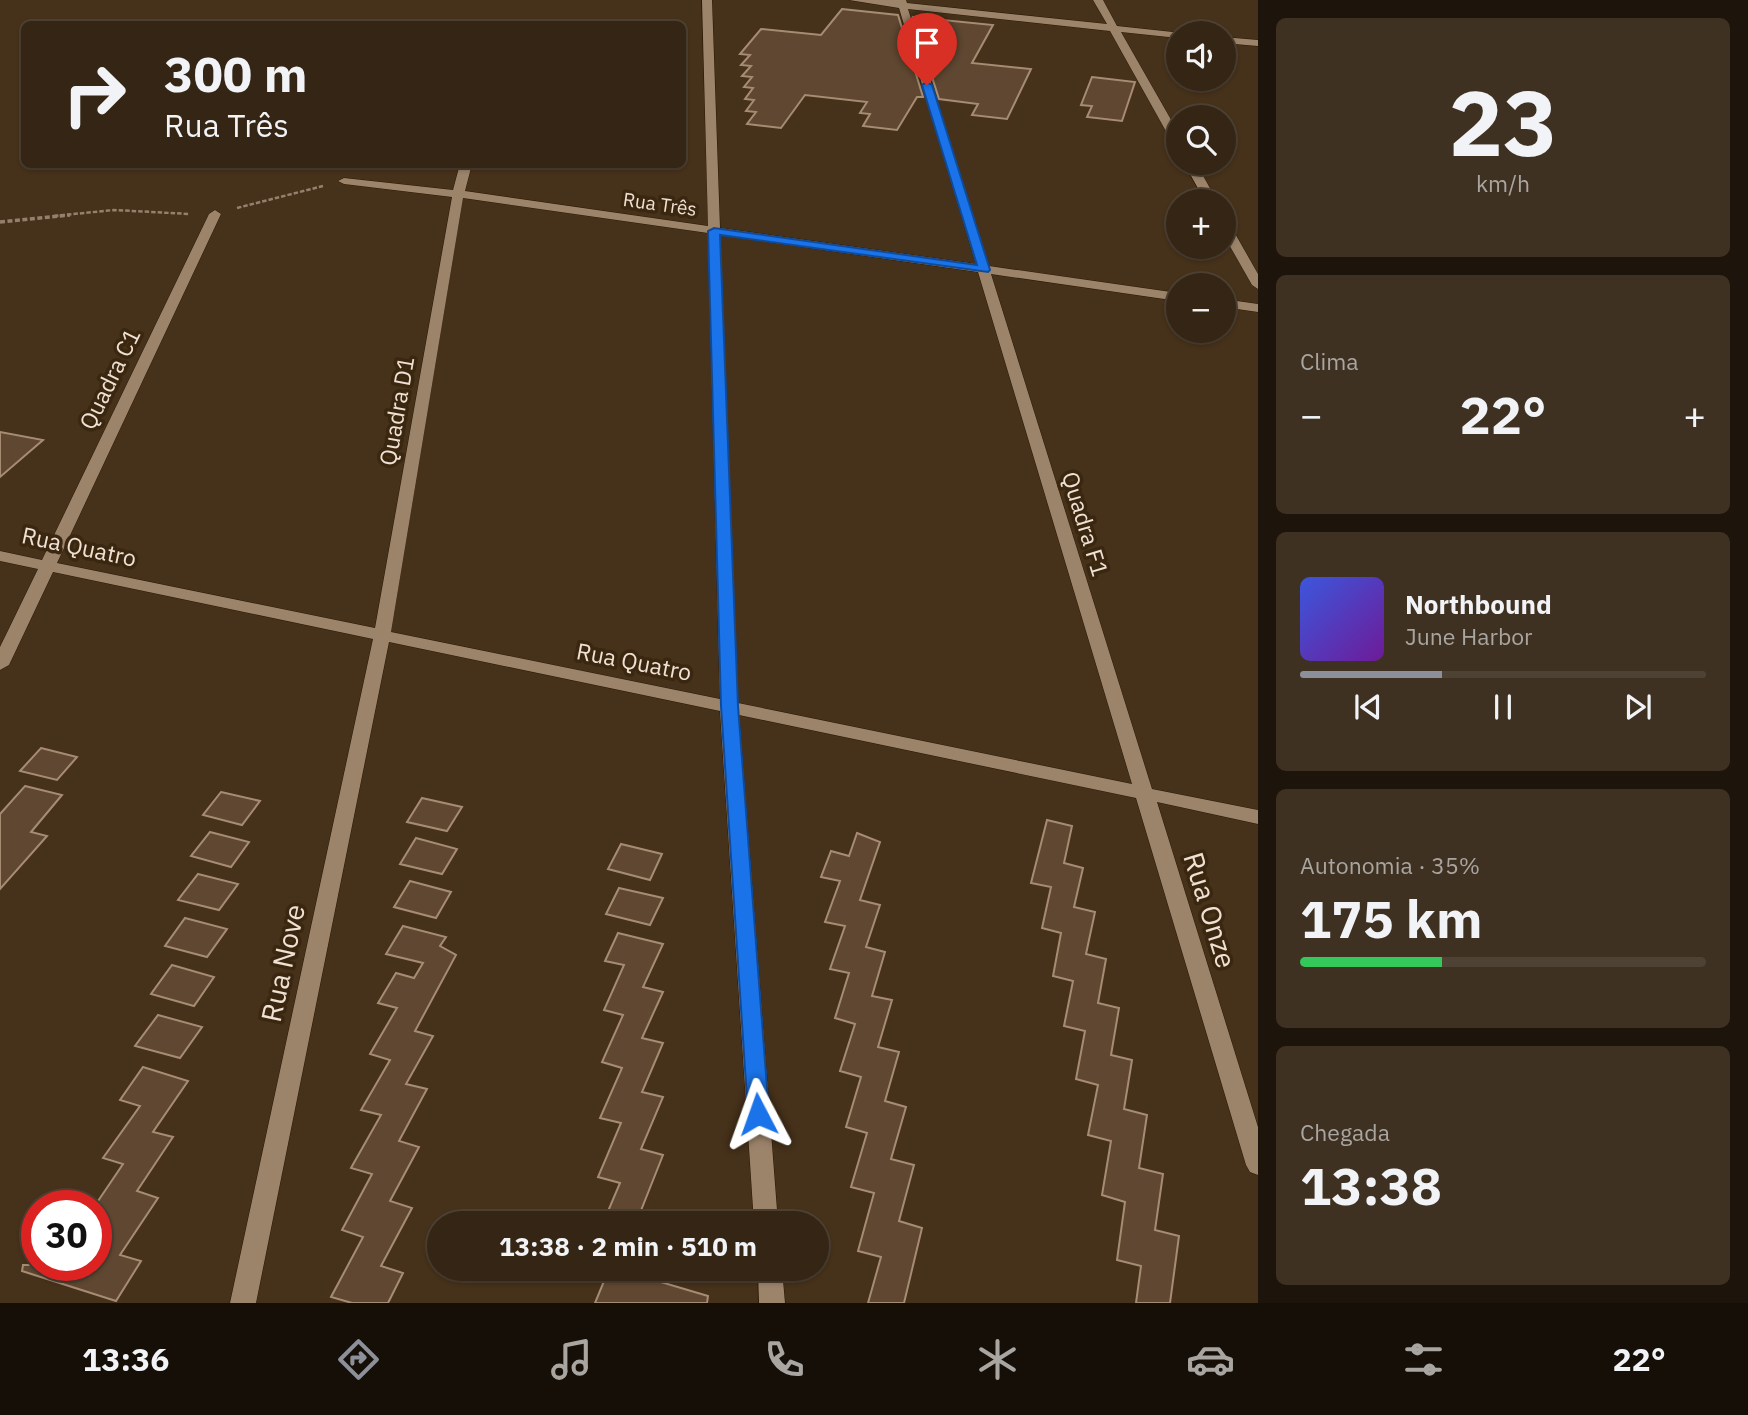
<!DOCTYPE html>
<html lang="pt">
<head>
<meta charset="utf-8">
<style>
	body { margin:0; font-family:"IBM Plex Sans",sans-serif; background:#3f3122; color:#f1f3f6; height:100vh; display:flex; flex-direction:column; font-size:26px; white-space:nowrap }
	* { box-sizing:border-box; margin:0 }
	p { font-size:23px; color:#a9a5a0 }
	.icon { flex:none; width:38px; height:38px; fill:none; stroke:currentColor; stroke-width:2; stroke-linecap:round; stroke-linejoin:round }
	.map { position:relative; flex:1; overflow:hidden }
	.details { display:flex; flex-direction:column; gap:18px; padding:18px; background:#1d140b; width:490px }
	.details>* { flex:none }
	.guide { position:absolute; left:21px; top:21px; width:665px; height:147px; border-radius:10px; box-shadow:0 2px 5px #0004,0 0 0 2px #4e4234; background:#342514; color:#f1f3f6; overflow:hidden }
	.controls { position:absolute; left:1166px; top:21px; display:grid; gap:14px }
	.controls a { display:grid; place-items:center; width:70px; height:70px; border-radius:50%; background:#342514; box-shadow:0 2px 5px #0004,0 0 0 2px #4e4234; font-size:35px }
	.speed { position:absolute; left:21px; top:1190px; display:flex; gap:14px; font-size:35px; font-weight:700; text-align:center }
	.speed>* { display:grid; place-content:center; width:91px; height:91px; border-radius:50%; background:#342514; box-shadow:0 2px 5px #0004,0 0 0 2px #4e4234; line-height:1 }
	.speed .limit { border:10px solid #d22; background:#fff; color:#111 }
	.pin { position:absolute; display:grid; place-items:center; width:60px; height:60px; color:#fff; margin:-72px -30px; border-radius:50% 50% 50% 0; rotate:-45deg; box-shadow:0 0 7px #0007 }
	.pin .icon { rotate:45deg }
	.me { position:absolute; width:77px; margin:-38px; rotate:356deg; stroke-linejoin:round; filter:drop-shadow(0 0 5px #0008) }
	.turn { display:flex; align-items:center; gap:24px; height:147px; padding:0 28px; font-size:32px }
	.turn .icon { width:91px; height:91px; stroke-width:2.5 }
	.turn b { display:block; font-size:49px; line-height:60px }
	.big { font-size:52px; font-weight:800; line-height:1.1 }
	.details .tile { flex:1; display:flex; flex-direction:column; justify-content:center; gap:10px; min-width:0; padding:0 24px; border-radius:10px; background:#3f3122 }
	.details .dial { align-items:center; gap:0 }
	.dial b { font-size:91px; line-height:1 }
	.song { display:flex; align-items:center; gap:21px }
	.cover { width:84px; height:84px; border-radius:10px; background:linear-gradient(135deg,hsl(230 70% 55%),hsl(280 70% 35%)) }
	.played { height:7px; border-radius:4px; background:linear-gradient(90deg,#8c9099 35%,#4e4234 35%) }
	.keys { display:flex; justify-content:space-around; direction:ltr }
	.heat { display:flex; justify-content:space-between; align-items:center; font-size:38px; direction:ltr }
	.charge { height:10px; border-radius:5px; background:linear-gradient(90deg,#34c759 35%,#4e4234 0) }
	.trip { position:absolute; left:427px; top:1211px; width:402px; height:70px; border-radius:35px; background:#342514; box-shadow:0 2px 5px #0004,0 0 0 2px #4e4234; font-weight:800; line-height:70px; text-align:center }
	.dock { display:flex; height:112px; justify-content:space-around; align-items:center; background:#150f08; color:#a9a5a0 }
	.dock .icon { width:49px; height:49px }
	.dock .active { color:#8c9099 }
	.dock b { font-size:32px; color:#f1f3f6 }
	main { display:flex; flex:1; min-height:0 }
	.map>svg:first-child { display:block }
	.building { fill:#5f4731; stroke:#a68c73; stroke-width:2 }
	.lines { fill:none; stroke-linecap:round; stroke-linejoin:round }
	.minor-casing { stroke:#2c1802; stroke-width:1 }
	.path-far1 { stroke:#93816e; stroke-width:2.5; stroke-dasharray:4.5 2; stroke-linecap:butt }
	.path { stroke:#93816e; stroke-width:3.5; stroke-dasharray:5 2.5; stroke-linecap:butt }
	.minor { fill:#9c846b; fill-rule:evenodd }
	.route { fill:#1a73e8; stroke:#114b97; stroke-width:2 }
	.labels { text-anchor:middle; stroke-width:7; stroke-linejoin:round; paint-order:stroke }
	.far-street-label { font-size:19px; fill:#efe2d4; stroke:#3b2710 }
	.street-label { font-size:23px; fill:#efe2d4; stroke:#3b2710 }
	.near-street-label { font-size:28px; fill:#efe2d4; stroke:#3b2710 }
</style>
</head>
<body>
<main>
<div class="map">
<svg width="1258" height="1303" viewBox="0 0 1258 1303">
	<rect width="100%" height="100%" fill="#46311a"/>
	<g class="building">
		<polygon points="842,9 898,15 923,97 917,97 897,130 863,126 870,114 860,113 867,102 805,95 781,128 747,124 756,112 746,111 754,100 745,99 753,88 744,87 752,77 742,76 751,66 741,65 750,55 740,54 761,29 821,35"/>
		<polygon points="913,17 993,25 972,63 1031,69 1007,119 972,115 978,104 939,99"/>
		<polygon points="1092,77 1135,82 1122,121 1087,117 1092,106 1081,105"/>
		<polygon points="0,432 43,440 0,477"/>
		<polygon points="41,748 77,757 57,780 20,771"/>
		<polygon points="25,786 62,795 31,832 47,836 0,889 0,814"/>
		<polygon points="221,792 260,801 242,825 203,815"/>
		<polygon points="422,798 462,807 447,831 407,822"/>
		<polygon points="1047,820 1072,826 1064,863 1083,868 1074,907 1095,912 1086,954 1106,959 1098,1003 1119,1008 1111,1055 1132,1060 1124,1109 1147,1115 1139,1168 1163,1174 1155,1230 1179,1236 1170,1303 1136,1303 1141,1266 1117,1260 1125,1202 1102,1195 1111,1141 1088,1135 1098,1085 1076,1079 1085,1031 1064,1026 1073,981 1053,976 1061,933 1042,928 1051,887 1031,883"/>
		<polygon points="210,832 249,842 231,867 191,856"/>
		<polygon points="857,833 880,842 860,900 880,905 866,947 885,952 872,996 892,1000 878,1047 899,1052 885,1101 906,1107 891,1159 914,1165 899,1221 922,1228 904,1303 868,1303 881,1257 858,1251 874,1193 851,1187 867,1133 846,1127 861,1077 840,1071 855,1024 835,1018 849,973 830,969 845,926 825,922 840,881 821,877 831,851 849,856"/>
		<polygon points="416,838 457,849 442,874 400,864"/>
		<polygon points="621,844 662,854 650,880 608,869"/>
		<polygon points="198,874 238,884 219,910 178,900"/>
		<polygon points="410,881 451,892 436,918 394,907"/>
		<polygon points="619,888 663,898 650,925 606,914"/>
		<polygon points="185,918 227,929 207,957 165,946"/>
		<polygon points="403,926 446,937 440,946 456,955 415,1031 433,1036 406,1084 427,1089 399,1141 419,1147 390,1201 412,1208 381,1266 403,1273 388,1303 352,1303 331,1297 363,1237 342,1230 372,1174 351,1168 381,1115 361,1110 390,1060 370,1054 397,1008 378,1003 396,973 414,978 423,963 386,954"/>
		<polygon points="618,933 663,944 643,987 663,992 642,1038 663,1043 642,1092 663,1097 641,1149 663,1155 636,1223 603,1223 620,1183 598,1177 621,1123 600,1118 622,1068 602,1062 623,1015 604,1010 624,965 605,961"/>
		<polygon points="172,965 214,977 194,1006 151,994"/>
		<polygon points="158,1015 202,1027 180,1058 135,1046"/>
		<polygon points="143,1067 188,1081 153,1132 173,1137 137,1191 158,1198 120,1255 141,1261 116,1301 22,1271 23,1265 96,1265 96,1204 123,1164 103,1158 140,1106 120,1100"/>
		<polygon points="609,1269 617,1269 708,1296 707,1303 595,1303"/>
	</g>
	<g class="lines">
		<g class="minor-casing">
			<g id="minor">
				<path d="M 702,0 L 712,0 L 720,228 L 976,264 L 899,8 L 849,0 L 906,0 L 907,3 L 1107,24 L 1093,0 L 1103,0 L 1117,26 L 1182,33 L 1178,33 L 1178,38 L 1121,32 L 1178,132 L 1178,145 L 1172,142 L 1110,31 L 908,9 L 989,266 L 1178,293 L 1178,301 L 991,274 L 1152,789 L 1258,810 L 1258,824 L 1157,802 L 1258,1127 L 1258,1175 L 1250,1172 L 1246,1165 L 1136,798 L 739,715 L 778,1223 L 754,1223 L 720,711 L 389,642 L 256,1303 L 230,1303 L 373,639 L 53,572 L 9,665 L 0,670 L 0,647 L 38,569 L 0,561 L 0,551 L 42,560 L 209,214 L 215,210 L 221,214 L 57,563 L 375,628 L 452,197 L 344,184 L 338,181 L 344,178 L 453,190 L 460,164 L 472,164 L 465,191 L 708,226 ZM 463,198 L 708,233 L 720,699 L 391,632 ZM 720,235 L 978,272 L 1132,784 L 738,703 Z"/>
				<polygon points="1223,37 1258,40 1258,46 1223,43"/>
				<polygon points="1184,163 1196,163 1217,201 1205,201"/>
				<polygon points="1223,219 1229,223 1258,274 1258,289 1252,285 1223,234"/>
				<polygon points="1223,299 1258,304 1258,312 1223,307"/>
				<polygon points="758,1269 782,1269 785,1303 759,1303"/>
			</g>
		</g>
		<g class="path-far1">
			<polyline points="237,208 323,186"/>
			<polyline points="54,216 114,210 190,214"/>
		</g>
		<polyline class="path" points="0,222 70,215"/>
		<use href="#minor" class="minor"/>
	</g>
	<polygon class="route" points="927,82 932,85 990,270 988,272 720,235 738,706 769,1114 766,1120 758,1123 751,1120 748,1114 721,706 708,231 714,228 977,265 922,85"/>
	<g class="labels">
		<g class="far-street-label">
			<text transform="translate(660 204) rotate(8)" y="7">Rua Três</text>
		</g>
		<g class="street-label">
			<text transform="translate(110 379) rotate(-64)" y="8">Quadra C1</text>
			<text transform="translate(397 411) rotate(-80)" y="8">Quadra D1</text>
			<text transform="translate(1085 524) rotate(73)" y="8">Quadra F1</text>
			<text transform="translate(79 547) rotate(12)" y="8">Rua Quatro</text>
			<text transform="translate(634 662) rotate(11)" y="8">Rua Quatro</text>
		</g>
		<g class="near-street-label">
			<text transform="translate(1210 910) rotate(73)" y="10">Rua Onze</text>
			<text transform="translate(283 963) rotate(-78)" y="10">Rua Nove</text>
		</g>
	</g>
</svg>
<div class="controls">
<a><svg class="icon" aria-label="sound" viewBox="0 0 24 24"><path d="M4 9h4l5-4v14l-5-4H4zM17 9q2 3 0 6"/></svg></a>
<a><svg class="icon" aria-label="search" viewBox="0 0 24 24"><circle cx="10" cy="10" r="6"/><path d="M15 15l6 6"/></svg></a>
<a>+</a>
<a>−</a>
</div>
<div class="speed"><div class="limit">30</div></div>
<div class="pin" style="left:927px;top:85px;background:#d93025"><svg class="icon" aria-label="arrive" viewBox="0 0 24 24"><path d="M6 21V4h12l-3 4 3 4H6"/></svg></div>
<svg class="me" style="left:758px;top:1114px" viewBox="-20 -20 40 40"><path d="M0-17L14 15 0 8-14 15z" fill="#1a73e8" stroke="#fff" stroke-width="4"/></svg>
<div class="trip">13:38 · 2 min · 510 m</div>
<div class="guide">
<div class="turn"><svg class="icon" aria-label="right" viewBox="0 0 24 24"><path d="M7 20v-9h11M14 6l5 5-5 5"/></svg><div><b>300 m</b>Rua Três</div></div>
</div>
</div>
<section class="details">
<div class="tile dial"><b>23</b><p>km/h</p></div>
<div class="tile"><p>Clima</p>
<div class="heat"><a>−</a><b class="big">22°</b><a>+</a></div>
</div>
<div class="tile">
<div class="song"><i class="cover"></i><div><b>Northbound</b><p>June Harbor</p></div></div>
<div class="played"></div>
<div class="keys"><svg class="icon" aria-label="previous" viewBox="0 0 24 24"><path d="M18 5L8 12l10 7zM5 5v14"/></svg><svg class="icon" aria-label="pause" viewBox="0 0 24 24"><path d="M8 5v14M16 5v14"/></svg><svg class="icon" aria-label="next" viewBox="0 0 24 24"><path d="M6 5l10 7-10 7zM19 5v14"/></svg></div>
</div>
<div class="tile"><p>Autonomia · 35%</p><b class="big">175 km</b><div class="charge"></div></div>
<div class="tile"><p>Chegada</p><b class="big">13:38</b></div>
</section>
</main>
<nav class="dock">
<b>13:36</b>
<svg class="icon active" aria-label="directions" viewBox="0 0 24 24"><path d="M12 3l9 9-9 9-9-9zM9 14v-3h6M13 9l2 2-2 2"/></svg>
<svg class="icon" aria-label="music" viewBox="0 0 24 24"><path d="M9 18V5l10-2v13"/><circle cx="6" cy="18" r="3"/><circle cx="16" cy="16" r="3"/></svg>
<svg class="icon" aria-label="phone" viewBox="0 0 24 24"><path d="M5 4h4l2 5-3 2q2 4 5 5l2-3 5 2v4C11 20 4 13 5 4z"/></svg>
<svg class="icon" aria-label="climate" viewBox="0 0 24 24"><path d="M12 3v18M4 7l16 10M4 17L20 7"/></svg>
<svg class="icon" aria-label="car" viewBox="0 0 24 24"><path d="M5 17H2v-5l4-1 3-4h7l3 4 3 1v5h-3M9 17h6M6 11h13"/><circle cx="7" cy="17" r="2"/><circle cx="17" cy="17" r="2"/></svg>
<svg class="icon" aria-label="filters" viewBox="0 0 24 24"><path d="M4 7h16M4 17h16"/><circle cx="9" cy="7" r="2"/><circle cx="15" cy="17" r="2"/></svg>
<b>22°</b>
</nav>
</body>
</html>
